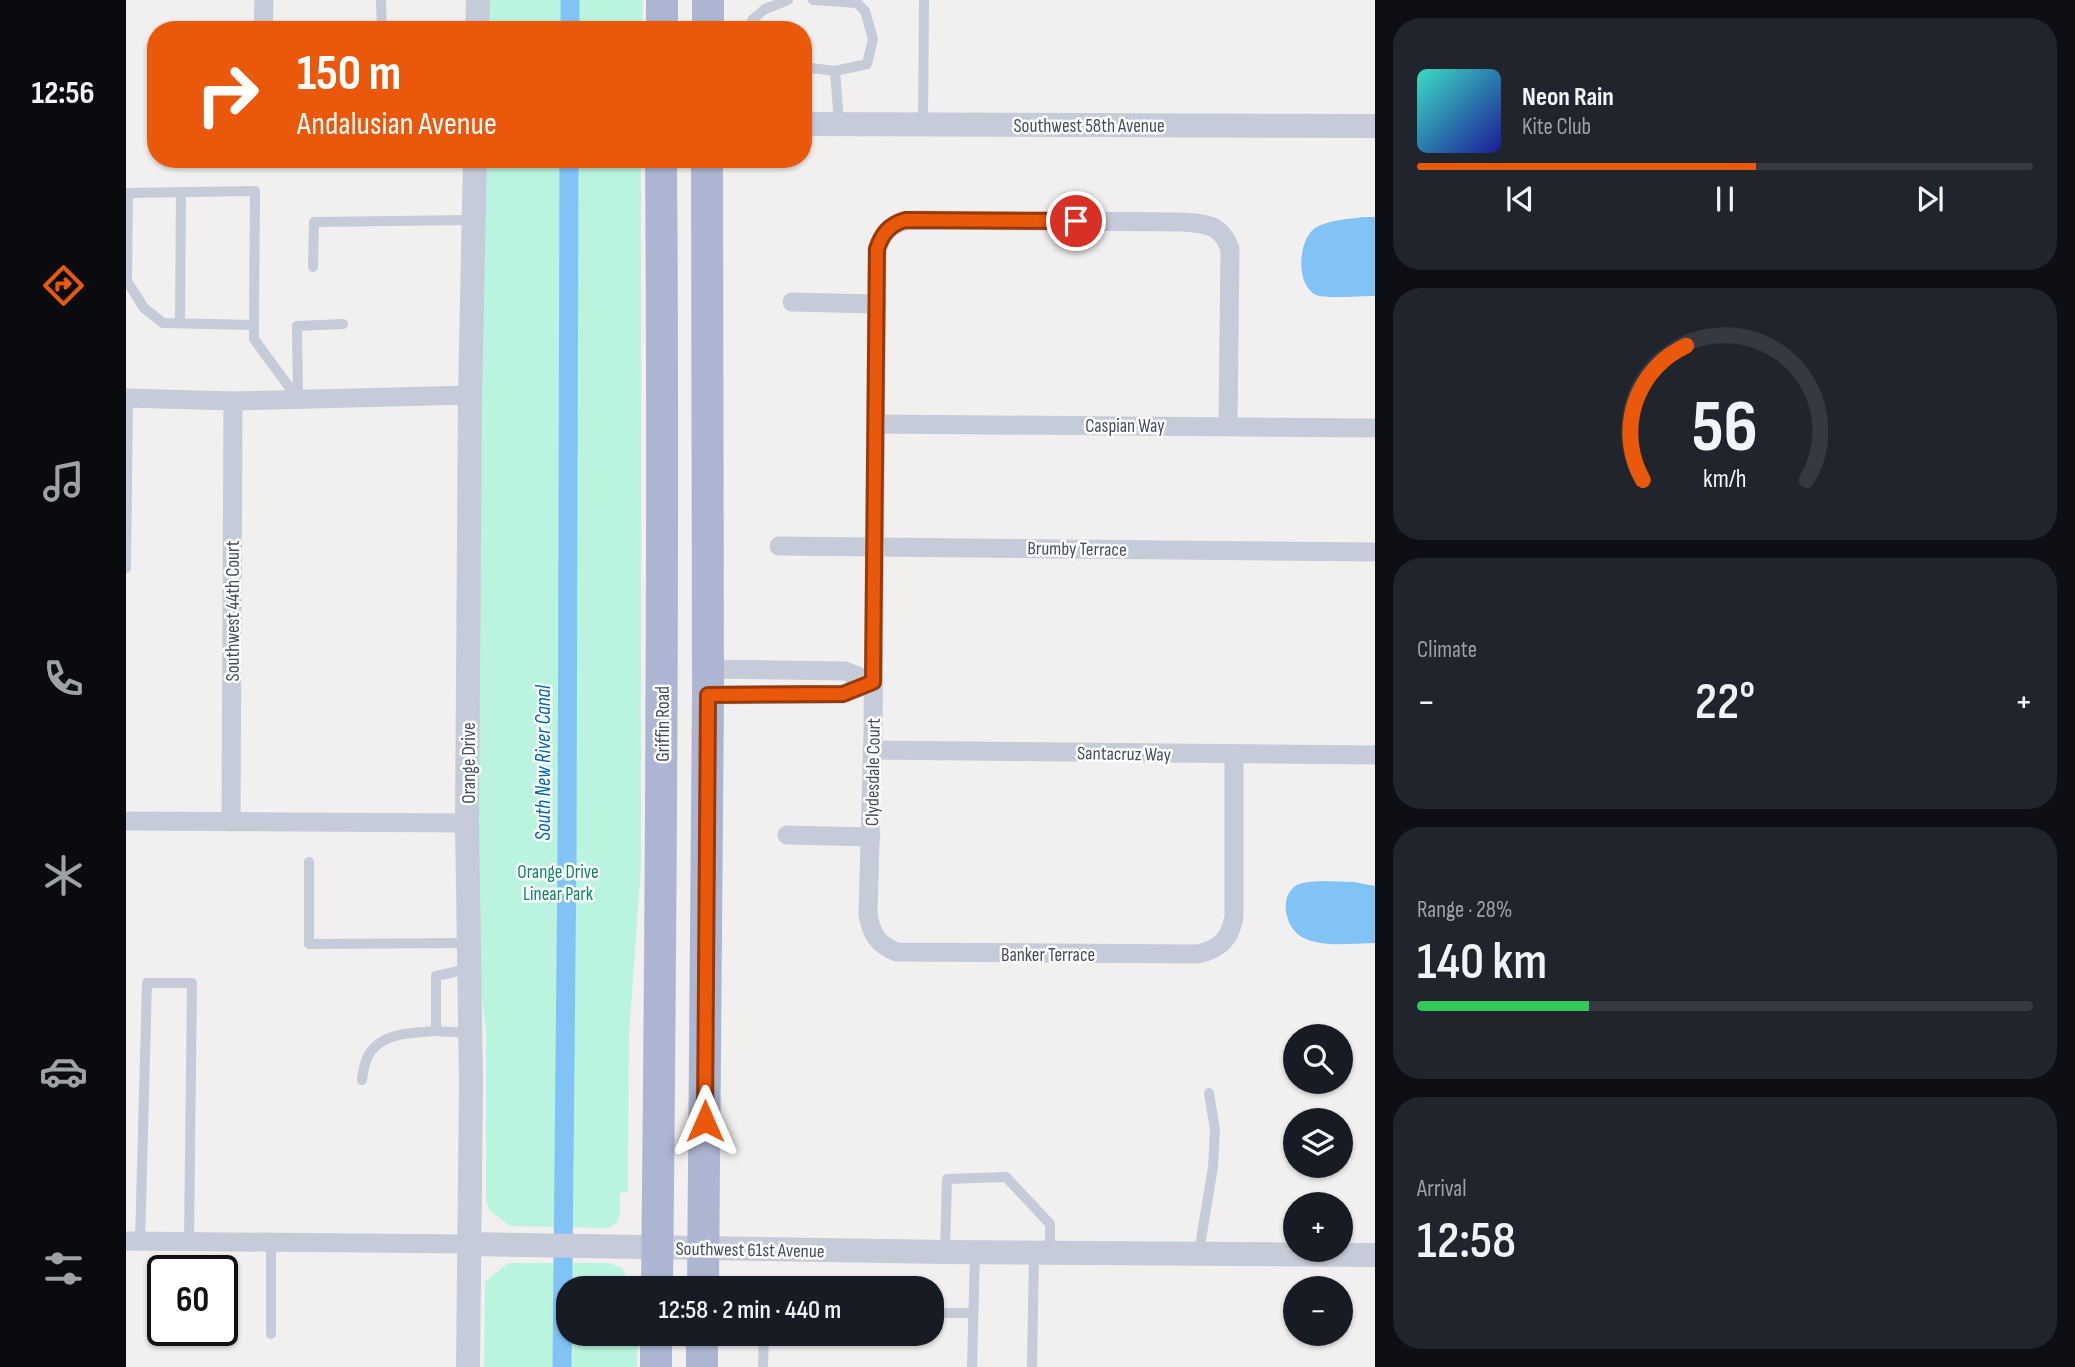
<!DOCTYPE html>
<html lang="en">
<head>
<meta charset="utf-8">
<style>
	body { margin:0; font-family:"Sofia Sans Condensed",sans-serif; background:#20242c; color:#f1f3f6; height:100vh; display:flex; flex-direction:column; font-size:26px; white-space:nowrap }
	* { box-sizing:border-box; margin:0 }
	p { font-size:23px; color:#9ea1a6 }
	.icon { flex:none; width:38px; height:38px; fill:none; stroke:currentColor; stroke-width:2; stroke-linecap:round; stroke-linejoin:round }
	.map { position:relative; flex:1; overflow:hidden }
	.details { display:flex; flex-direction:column; gap:18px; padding:18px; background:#0d0f14; width:700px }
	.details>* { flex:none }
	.guide { position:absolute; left:21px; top:21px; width:665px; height:147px; border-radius:28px; box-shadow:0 2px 5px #0004; background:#ea580c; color:#fff; overflow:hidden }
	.controls { position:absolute; left:1157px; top:1024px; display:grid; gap:14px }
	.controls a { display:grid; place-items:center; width:70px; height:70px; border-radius:50%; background:#171b24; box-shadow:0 2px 5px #0004; font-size:35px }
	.speed { position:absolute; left:21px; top:1255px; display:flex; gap:14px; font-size:35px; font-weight:700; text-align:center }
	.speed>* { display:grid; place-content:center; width:91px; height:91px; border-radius:50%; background:#171b24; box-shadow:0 2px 5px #0004; line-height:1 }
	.speed .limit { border:4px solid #111; border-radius:10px; background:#fff; color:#111 }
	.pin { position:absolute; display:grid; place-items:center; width:60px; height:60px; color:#fff; margin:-30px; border:4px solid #fff; border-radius:50%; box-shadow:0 2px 7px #0007 }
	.me { position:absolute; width:77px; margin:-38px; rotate:0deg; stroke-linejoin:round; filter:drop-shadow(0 0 5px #0008) }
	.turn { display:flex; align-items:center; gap:24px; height:147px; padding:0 35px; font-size:32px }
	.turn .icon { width:91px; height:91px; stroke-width:2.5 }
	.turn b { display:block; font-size:49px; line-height:60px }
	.big { font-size:52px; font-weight:600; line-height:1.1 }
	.details .widget { flex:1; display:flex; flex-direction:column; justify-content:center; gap:10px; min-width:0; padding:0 24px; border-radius:28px; background:#20242c }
	.details .dial { align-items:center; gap:0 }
	.dial svg { height:182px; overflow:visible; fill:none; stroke:#363941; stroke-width:7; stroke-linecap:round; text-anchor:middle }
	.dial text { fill:#f1f3f6; stroke:none }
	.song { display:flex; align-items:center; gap:21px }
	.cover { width:84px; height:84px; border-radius:10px; background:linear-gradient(135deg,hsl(170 70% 55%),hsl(240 70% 35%)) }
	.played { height:7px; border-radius:4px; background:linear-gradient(90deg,#ea580c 55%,#363941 55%) }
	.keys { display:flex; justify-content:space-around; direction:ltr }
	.heat { display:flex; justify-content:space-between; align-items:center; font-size:38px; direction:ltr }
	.charge { height:10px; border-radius:5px; background:linear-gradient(90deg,#34c759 28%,#363941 0) }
	.trip { position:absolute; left:430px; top:1276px; width:388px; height:70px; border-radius:28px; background:#171b24; box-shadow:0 2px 5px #0004; font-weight:600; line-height:70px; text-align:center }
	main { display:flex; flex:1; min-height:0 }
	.dock { display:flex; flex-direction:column; width:126px; justify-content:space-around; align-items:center; background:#090b0e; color:#9ea1a6 }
	.dock .icon { width:49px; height:49px }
	.dock .on { color:#ea580c }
	.dock b { font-size:32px; color:#f1f3f6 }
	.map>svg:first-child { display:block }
	.green { fill:#baf4de }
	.water { fill:#82c3f6 }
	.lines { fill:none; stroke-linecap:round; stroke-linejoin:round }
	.canal { stroke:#82c3f6; stroke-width:19 }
	.service { stroke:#c5cbd9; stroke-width:10 }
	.minor { stroke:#c5cbd9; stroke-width:19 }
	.tertiary { stroke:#c5cbd9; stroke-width:24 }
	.primary { stroke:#acb6d2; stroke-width:32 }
	.route-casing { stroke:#983908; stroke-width:18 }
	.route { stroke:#ea580c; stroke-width:12 }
	.labels { text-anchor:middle; stroke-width:5; stroke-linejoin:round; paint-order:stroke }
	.street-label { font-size:19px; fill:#454d60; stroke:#fff }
	.park-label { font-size:19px; fill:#0c8565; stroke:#fff }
	.water-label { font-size:21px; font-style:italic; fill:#0066b8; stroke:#fff }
</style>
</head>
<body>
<main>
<nav class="dock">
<b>12:56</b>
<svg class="icon on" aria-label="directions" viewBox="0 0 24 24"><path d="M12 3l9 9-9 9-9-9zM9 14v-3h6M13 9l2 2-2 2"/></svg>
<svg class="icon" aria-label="music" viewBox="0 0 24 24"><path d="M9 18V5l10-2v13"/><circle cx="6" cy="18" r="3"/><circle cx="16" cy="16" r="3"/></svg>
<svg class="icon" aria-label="phone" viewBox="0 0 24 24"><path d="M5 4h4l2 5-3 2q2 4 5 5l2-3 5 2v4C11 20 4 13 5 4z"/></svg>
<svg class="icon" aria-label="climate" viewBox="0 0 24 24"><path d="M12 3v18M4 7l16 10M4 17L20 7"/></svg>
<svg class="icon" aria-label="car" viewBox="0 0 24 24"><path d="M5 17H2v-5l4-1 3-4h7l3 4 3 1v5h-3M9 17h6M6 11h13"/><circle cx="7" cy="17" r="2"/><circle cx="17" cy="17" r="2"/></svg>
<svg class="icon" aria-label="filters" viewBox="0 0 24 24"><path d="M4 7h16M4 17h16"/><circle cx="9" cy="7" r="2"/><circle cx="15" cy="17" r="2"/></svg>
</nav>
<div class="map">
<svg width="1249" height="1367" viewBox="0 0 1249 1367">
	<rect width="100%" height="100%" fill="#f2f0ef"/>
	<g class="green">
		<polygon points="361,0 517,0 516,30 360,30"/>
		<polygon points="358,159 515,159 515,866 503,1036 502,1192 494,1193 494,1213 491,1223 481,1228 384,1226 364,1211 360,1200 360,1033 353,971 351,916"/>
		<polygon points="382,1263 483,1263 496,1268 503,1281 503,1288 443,1288 443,1334 512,1334 511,1367 358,1367 359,1282"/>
	</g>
	<g class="water">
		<path d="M 1237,217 L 1249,217 L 1249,296 C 1235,296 1200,299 1190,295 C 1169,285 1172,240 1189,228 C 1202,220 1223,219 1237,217 Z"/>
		<path d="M 1195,881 L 1228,882 L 1249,886 L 1249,943 C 1227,943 1198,948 1178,938 C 1161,931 1152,900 1168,887 C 1175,881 1187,882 1195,881 Z"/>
	</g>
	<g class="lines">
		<g class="canal">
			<polyline points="444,30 444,0"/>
			<polyline points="436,1367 441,856 443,159"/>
		</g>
		<g class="service">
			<polyline points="255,0 256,30"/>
			<polyline points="626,30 626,20 639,9 662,0"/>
			<polyline points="677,67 709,71 741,64 747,39 739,11 731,3 687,0"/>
			<polyline points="709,71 713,123"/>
			<polyline points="797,124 798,0"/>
			<polyline points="187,267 188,222 347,220"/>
			<polyline points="54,323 55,192"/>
			<polyline points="128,325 37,323 18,308 1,281 2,193 129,191 128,325 128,339 172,399 171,326 217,324"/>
			<polyline points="0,568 2,398"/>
			<polyline points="183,862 183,944 341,943"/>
			<polyline points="342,969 310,976 310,1031 344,1033"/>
			<path d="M 236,1080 C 237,1073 238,1064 241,1058 C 253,1032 286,1033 310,1031"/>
			<polyline points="14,1241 21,983 66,983 63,1241"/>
			<polyline points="819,1251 821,1179 880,1177 924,1224 924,1251"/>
			<polyline points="1073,1252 1087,1167 1089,1130 1083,1093"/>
			<polyline points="807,1313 846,1313"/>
			<polyline points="145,1334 145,1242"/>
			<polyline points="637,1367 638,1334"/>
			<polyline points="846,1367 849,1252"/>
			<polyline points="906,1367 908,1252"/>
		</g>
		<g class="minor">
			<polyline points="137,30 138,0"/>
			<polyline points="666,302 751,304"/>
			<polyline points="0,398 107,401 344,395"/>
			<polyline points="750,424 1249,428"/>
			<path d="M 1102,426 L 1104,249 C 1095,224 1081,224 1057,222 L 788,220 C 768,221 757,230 751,249 L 747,732 L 742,914 C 745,934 752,945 771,952 L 1072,954 C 1094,949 1104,939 1108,917 L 1108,755"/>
			<polyline points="653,546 1249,552"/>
			<polyline points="582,669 719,671 747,682"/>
			<polyline points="582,695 717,694 747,682"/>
			<polyline points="746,750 1249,755"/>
			<polyline points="0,821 341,823"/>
			<polyline points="105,822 107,401"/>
			<polyline points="661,835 745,837"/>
			<polyline points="0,1241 343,1244"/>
		</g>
		<g class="tertiary">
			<polyline points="351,30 352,0"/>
			<polyline points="677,124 1249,126"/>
			<polyline points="343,1244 819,1252 1249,1255"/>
			<polyline points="342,1367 345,1082 341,823 344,395 349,159"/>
		</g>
		<g class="primary">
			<polyline points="536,30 536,0"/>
			<polyline points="582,30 582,0"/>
			<path d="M 531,1288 C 535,912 538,536 535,159"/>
			<polyline points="577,1288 582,695 581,159"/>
			<polyline points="530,1367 530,1334"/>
			<polyline points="576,1367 576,1334"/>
		</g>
	</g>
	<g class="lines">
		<g class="route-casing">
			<path id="route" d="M 579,1121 L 582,695 L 717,694 L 747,682 L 751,249 C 756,234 763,225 779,220 L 950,221"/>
		</g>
		<use href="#route" class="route"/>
	</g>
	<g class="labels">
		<g class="street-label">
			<text x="963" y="132">Southwest 58th Avenue</text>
			<text x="999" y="432">Caspian Way</text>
			<text transform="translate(951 548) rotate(1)" y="7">Brumby Terrace</text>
			<text transform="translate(106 611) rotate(-90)" y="7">Southwest 44th Court</text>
			<text transform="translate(536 724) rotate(-90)" y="7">Griffin Road</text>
			<text transform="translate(998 753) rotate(1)" y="7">Santacruz Way</text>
			<text transform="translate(342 763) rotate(-90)" y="7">Orange Drive</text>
			<text transform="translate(746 772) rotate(-89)" y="7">Clydesdale Court</text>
			<text x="922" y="961">Banker Terrace</text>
			<text transform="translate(624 1249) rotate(1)" y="7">Southwest 61st Avenue</text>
		</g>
		<g class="park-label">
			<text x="432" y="878">Orange Drive<tspan x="432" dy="22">Linear Park</tspan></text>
		</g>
		<g class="water-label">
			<text transform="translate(417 763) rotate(-90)" y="7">South New River Canal</text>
		</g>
	</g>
</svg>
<div class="controls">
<a><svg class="icon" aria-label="search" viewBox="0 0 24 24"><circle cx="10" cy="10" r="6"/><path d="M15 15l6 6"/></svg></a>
<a><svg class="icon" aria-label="layers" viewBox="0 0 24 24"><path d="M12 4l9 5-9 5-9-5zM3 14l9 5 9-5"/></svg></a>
<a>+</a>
<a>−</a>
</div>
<div class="speed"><div class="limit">60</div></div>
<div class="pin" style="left:950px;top:221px;background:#d93025"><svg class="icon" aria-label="arrive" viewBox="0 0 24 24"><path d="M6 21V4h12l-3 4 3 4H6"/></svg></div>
<svg class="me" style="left:579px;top:1121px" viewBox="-20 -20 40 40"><path d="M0-17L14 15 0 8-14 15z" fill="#ea580c" stroke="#fff" stroke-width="4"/></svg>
<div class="trip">12:58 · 2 min · 440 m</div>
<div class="guide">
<div class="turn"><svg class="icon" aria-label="right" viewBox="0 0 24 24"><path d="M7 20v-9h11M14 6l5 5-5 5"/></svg><div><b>150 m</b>Andalusian Avenue</div></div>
</div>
</div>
<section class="details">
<div class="widget">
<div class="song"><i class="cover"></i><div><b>Neon Rain</b><p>Kite Club</p></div></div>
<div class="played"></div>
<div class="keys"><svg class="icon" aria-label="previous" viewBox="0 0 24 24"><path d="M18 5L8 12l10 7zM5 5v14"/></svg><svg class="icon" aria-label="pause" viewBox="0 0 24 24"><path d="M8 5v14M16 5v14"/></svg><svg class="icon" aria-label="next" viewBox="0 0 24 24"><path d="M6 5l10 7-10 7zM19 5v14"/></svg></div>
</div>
<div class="widget dial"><svg viewBox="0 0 100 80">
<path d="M14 69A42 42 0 1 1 86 69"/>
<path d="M14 69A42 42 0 0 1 33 10" stroke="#ea580c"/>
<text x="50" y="56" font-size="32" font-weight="700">56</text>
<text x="50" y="72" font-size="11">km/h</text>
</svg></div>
<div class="widget"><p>Climate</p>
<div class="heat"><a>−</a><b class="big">22°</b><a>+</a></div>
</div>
<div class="widget"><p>Range · 28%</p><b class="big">140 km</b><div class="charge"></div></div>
<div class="widget"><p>Arrival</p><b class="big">12:58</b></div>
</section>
</main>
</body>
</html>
